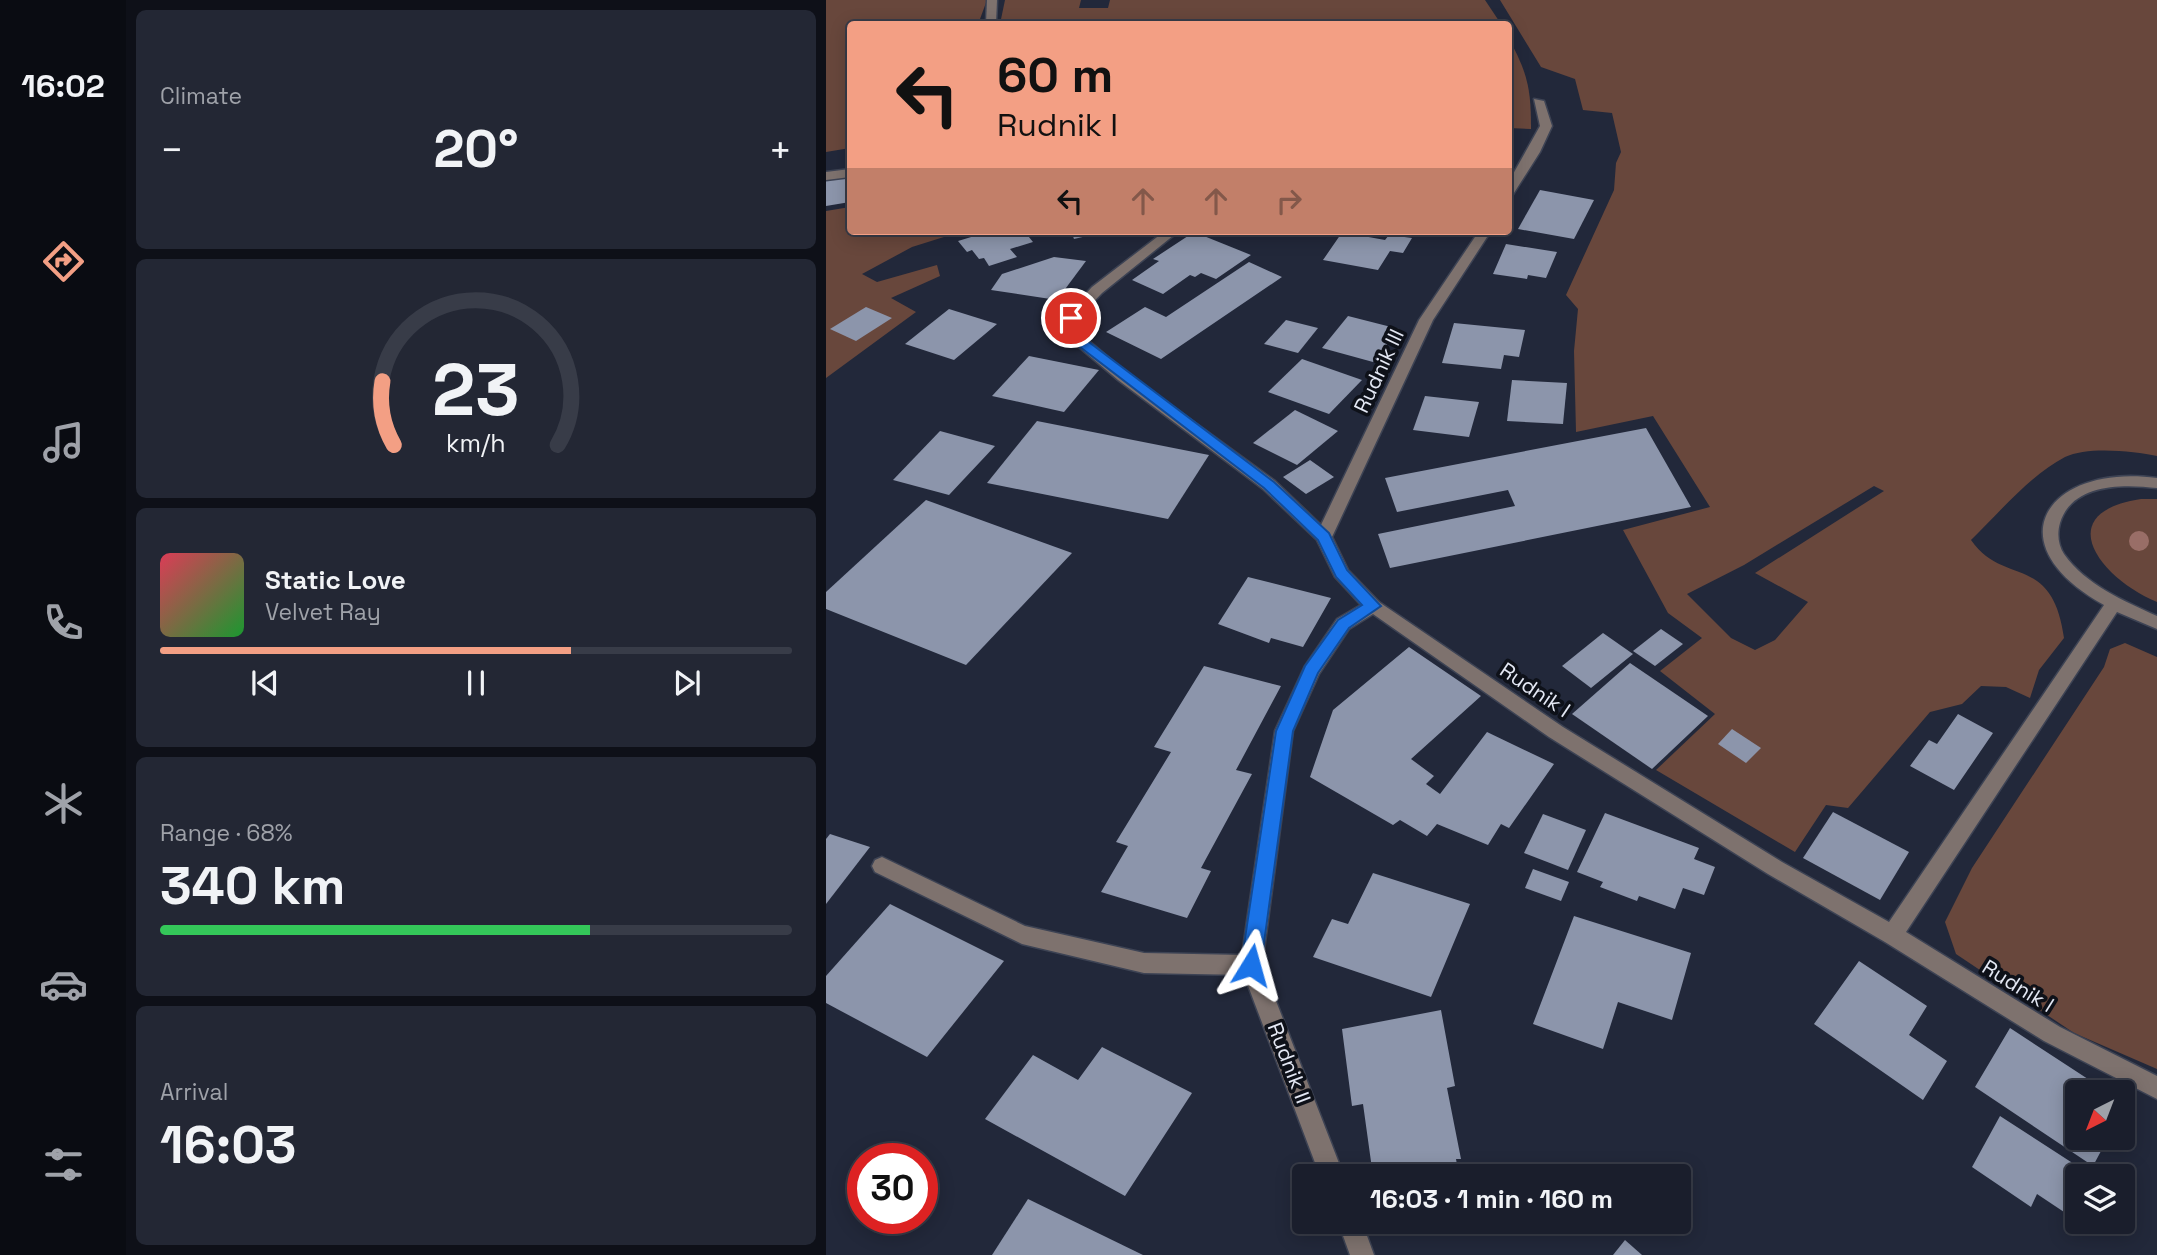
<!DOCTYPE html>
<html lang="en">
<head>
<meta charset="utf-8">
<style>
	body { margin:0; font-family:"Space Grotesk",sans-serif; background:#232734; color:#f1f3f6; height:100vh; display:flex; flex-direction:column; font-size:26px; white-space:nowrap }
	* { box-sizing:border-box; margin:0 }
	p { font-size:23px; color:#9fa2a9 }
	.icon { flex:none; width:38px; height:38px; fill:none; stroke:currentColor; stroke-width:2; stroke-linecap:round; stroke-linejoin:round }
	.map { position:relative; flex:1; overflow:hidden }
	.drawer { display:flex; flex-direction:column; gap:10px; padding:10px; background:#0e1018; width:700px }
	.drawer>* { flex:none }
	.banner { position:absolute; left:21px; top:21px; width:665px; height:214px; border-radius:7px; box-shadow:0 4px 18px #0003,0 0 0 2px #383c48; background:#f39f84; color:#111; overflow:hidden }
	.needle { width:46px; rotate:222deg }
	.buttons { position:absolute; left:1239px; top:1080px; display:grid; gap:14px }
	.buttons a { display:grid; place-items:center; width:70px; height:70px; border-radius:7px; background:#1a1e2c; box-shadow:0 4px 18px #0003,0 0 0 2px #383c48; font-size:35px }
	.speed { position:absolute; left:21px; top:1143px; display:flex; gap:14px; font-size:35px; font-weight:700; text-align:center }
	.speed>* { display:grid; place-content:center; width:91px; height:91px; border-radius:50%; background:#1a1e2c; box-shadow:0 4px 18px #0003,0 0 0 2px #383c48; line-height:1 }
	.speed .limit { border:10px solid #d22; background:#fff; color:#111 }
	.pin { position:absolute; display:grid; place-items:center; width:60px; height:60px; color:#fff; margin:-30px; border:4px solid #fff; border-radius:50%; box-shadow:0 2px 7px #0007 }
	.me { position:absolute; width:77px; margin:-38px; rotate:8deg; stroke-linejoin:round; filter:drop-shadow(0 0 5px #0008) }
	.turn { display:flex; align-items:center; gap:24px; height:147px; padding:0 35px; font-size:32px }
	.turn .icon { width:91px; height:91px; stroke-width:2.5 }
	.turn b { display:block; font-size:49px; line-height:60px }
	.lanes { display:flex; align-items:center; height:66px; padding:0 35px; background:#0003; justify-content:center; gap:35px; direction:ltr }
	.lanes .off { opacity:.35 }
	.big { font-size:52px; font-weight:700; line-height:1.1 }
	.drawer .tile { flex:1; display:flex; flex-direction:column; justify-content:center; gap:10px; min-width:0; padding:0 24px; border-radius:10px; background:#232734 }
	.drawer .dial { align-items:center; gap:0 }
	.dial svg { height:182px; overflow:visible; fill:none; stroke:#383c48; stroke-width:7; stroke-linecap:round; text-anchor:middle }
	.dial text { fill:#f1f3f6; stroke:none }
	.song { display:flex; align-items:center; gap:21px }
	.cover { width:84px; height:84px; border-radius:10px; background:linear-gradient(135deg,hsl(350 70% 55%),hsl(130 70% 35%)) }
	.played { height:7px; border-radius:4px; background:linear-gradient(90deg,#f39f84 65%,#383c48 65%) }
	.keys { display:flex; justify-content:space-around; direction:ltr }
	.heat { display:flex; justify-content:space-between; align-items:center; font-size:38px; direction:ltr }
	.charge { height:10px; border-radius:5px; background:linear-gradient(90deg,#34c759 68%,#383c48 0) }
	.trip { position:absolute; left:466px; top:1164px; width:399px; height:70px; border-radius:7px; background:#1a1e2c; box-shadow:0 4px 18px #0003,0 0 0 2px #383c48; font-weight:700; line-height:70px; text-align:center }
	main { display:flex; flex:1; min-height:0 }
	.dock { display:flex; flex-direction:column; width:126px; justify-content:space-around; align-items:center; background:#0a0c12; color:#9fa2a9 }
	.dock .icon { width:49px; height:49px }
	.dock .selected { color:#f39f84 }
	.dock b { font-size:32px; color:#f1f3f6 }
	.map>svg:first-child { display:block }
	.green { fill:#68473c; fill-rule:evenodd }
	.building { fill:#8c95ab }
	.lines { fill:none; stroke-linecap:round; stroke-linejoin:round }
	.minor-casing { stroke:#3d4354; stroke-width:3 }
	.minor { fill:#7e726e; fill-rule:evenodd }
	.tree { fill:#996e67 }
	.route { fill:#1a73e8; stroke:#114b97; stroke-width:2 }
	.labels { text-anchor:middle; stroke-width:7; stroke-linejoin:round; paint-order:stroke }
	.street-label { font-size:21px; fill:#e4e8f4; stroke:#0e1119 }
</style>
</head>
<body>
<main>
<nav class="dock">
<b>16:02</b>
<svg class="icon selected" aria-label="directions" viewBox="0 0 24 24"><path d="M12 3l9 9-9 9-9-9zM9 14v-3h6M13 9l2 2-2 2"/></svg>
<svg class="icon" aria-label="music" viewBox="0 0 24 24"><path d="M9 18V5l10-2v13"/><circle cx="6" cy="18" r="3"/><circle cx="16" cy="16" r="3"/></svg>
<svg class="icon" aria-label="phone" viewBox="0 0 24 24"><path d="M5 4h4l2 5-3 2q2 4 5 5l2-3 5 2v4C11 20 4 13 5 4z"/></svg>
<svg class="icon" aria-label="climate" viewBox="0 0 24 24"><path d="M12 3v18M4 7l16 10M4 17L20 7"/></svg>
<svg class="icon" aria-label="car" viewBox="0 0 24 24"><path d="M5 17H2v-5l4-1 3-4h7l3 4 3 1v5h-3M9 17h6M6 11h13"/><circle cx="7" cy="17" r="2"/><circle cx="17" cy="17" r="2"/></svg>
<svg class="icon" aria-label="filters" viewBox="0 0 24 24"><path d="M4 7h16M4 17h16"/><circle cx="9" cy="7" r="2"/><circle cx="15" cy="17" r="2"/></svg>
</nav>
<section class="drawer">
<div class="tile"><p>Climate</p>
<div class="heat"><a>−</a><b class="big">20°</b><a>+</a></div>
</div>
<div class="tile dial"><svg viewBox="0 0 100 80">
<path d="M14 69A42 42 0 1 1 86 69"/>
<path d="M14 69A42 42 0 0 1 9 41" stroke="#f39f84"/>
<text x="50" y="56" font-size="32" font-weight="700">23</text>
<text x="50" y="72" font-size="11">km/h</text>
</svg></div>
<div class="tile">
<div class="song"><i class="cover"></i><div><b>Static Love</b><p>Velvet Ray</p></div></div>
<div class="played"></div>
<div class="keys"><svg class="icon" aria-label="previous" viewBox="0 0 24 24"><path d="M18 5L8 12l10 7zM5 5v14"/></svg><svg class="icon" aria-label="pause" viewBox="0 0 24 24"><path d="M8 5v14M16 5v14"/></svg><svg class="icon" aria-label="next" viewBox="0 0 24 24"><path d="M6 5l10 7-10 7zM19 5v14"/></svg></div>
</div>
<div class="tile"><p>Range · 68%</p><b class="big">340 km</b><div class="charge"></div></div>
<div class="tile"><p>Arrival</p><b class="big">16:03</b></div>
</section>
<div class="map">
<svg width="1331" height="1255" viewBox="0 0 1331 1255">
	<rect width="100%" height="100%" fill="#22283a"/>
	<g class="green">
		<path d="M 0,0 L 161,0 L 154,19 C 110,21 69,24 24,24 L 24,148 L 0,152 Z"/>
		<polygon points="179,0 255,0 253,8 282,8 284,0 659,0 675,24 216,24 220,20 209,19 204,24 174,24"/>
		<path d="M 674,0 L 1331,0 L 1331,456 C 1308,451 1261,446 1239,457 C 1203,476 1174,512 1145,540 C 1177,587 1226,552 1238,638 L 1213,670 L 1204,698 L 1180,687 L 1155,686 L 1136,704 L 1104,712 L 1022,808 L 1000,805 L 969,852 L 830,770 L 889,714 L 834,671 L 876,638 L 842,613 L 797,530 L 884,507 L 827,416 L 750,432 L 748,351 L 752,309 L 740,295 L 788,190 L 790,163 L 795,152 L 786,113 L 757,110 L 749,79 L 715,67 ZM 1048,486 L 1058,491 L 929,573 L 982,602 L 949,640 L 929,650 L 905,638 L 861,594 L 918,565 Z"/>
		<path d="M 683,39 C 702,74 705,89 705,129 L 683,128 Z"/>
		<polygon points="24,207 24,231 137,231 86,247 36,274 51,282 111,265 114,276 65,298 90,312 0,378 0,211"/>
		<path d="M 1315,499 L 1331,499 L 1331,602 C 1276,580 1222,513 1315,499 Z"/>
		<polygon points="1299,643 1331,657 1331,1069 1248,1033 1130,954 1119,922 1146,868 1278,667 1284,649"/>
	</g>
	<g class="building">
		<polygon points="24,176 24,202 0,206 0,180"/>
		<polygon points="714,190 768,200 748,239 692,229"/>
		<polygon points="165,231 198,231 207,242 184,249 191,257 163,266 158,258 153,259 146,250 141,252 132,241"/>
		<polygon points="245,231 278,231 278,232 248,239"/>
		<polygon points="517,231 541,231 537,236 559,240 563,235 586,238 577,253 564,251 552,270 497,260"/>
		<polygon points="368,232 425,255 390,279 375,273 369,277 364,275 337,294 306,280 333,261 327,259"/>
		<polygon points="680,244 731,252 720,278 702,275 701,279 667,274"/>
		<polygon points="228,257 260,261 231,300 165,290 176,274"/>
		<polygon points="423,262 456,277 335,359 280,332 319,307 340,317"/>
		<polygon points="40,307 66,318 30,341 4,329"/>
		<polygon points="123,309 171,324 128,360 79,344"/>
		<polygon points="522,316 573,329 547,362 496,348"/>
		<polygon points="460,320 492,328 472,353 438,344"/>
		<polygon points="628,323 699,330 693,357 678,355 675,369 616,363"/>
		<polygon points="203,356 273,370 238,412 166,396"/>
		<polygon points="476,359 536,380 503,414 442,392"/>
		<polygon points="686,380 741,383 737,424 681,421"/>
		<polygon points="599,396 653,402 643,437 587,430"/>
		<polygon points="469,410 512,431 471,465 427,443"/>
		<polygon points="211,421 383,455 342,519 161,483"/>
		<polygon points="820,428 865,507 564,568 552,534 689,506 682,490 571,512 559,478"/>
		<polygon points="114,431 169,446 123,495 67,480"/>
		<polygon points="484,460 508,477 480,494 457,477"/>
		<polygon points="100,500 246,553 140,665 0,609 0,592"/>
		<polygon points="422,577 505,598 477,647 445,638 443,643 392,624"/>
		<polygon points="835,629 857,644 829,666 807,651"/>
		<polygon points="777,633 807,654 765,688 736,666"/>
		<polygon points="583,647 655,696 585,759 608,776 600,784 614,794 661,732 728,764 683,828 675,824 662,845 611,824 601,836 574,820 567,825 484,777 507,710"/>
		<polygon points="804,663 882,716 826,769 746,714"/>
		<polygon points="378,666 455,686 410,770 426,774 375,868 385,871 361,918 275,892 302,846 290,842 345,752 328,747"/>
		<polygon points="1132,714 1167,733 1128,790 1084,766 1103,740 1111,744"/>
		<polygon points="906,729 935,748 920,763 892,744"/>
		<polygon points="1007,812 1083,852 1054,900 977,858"/>
		<polygon points="779,813 873,848 868,859 889,867 878,895 857,888 849,909 813,896 811,901 774,887 777,882 751,872"/>
		<polygon points="717,814 760,830 742,870 698,853"/>
		<polygon points="4,834 44,847 0,904 0,839"/>
		<polygon points="707,869 743,882 735,901 699,888"/>
		<polygon points="547,873 644,904 605,997 487,957 506,919 522,924"/>
		<polygon points="64,904 178,961 101,1057 0,1003 0,976"/>
		<polygon points="748,916 865,953 846,1020 792,1002 777,1049 707,1024"/>
		<polygon points="1033,961 1101,1006 1083,1035 1121,1061 1097,1100 988,1024"/>
		<polygon points="615,1010 629,1086 621,1088 635,1159 630,1159 633,1176 547,1176 537,1104 526,1106 516,1029"/>
		<polygon points="1184,1028 1265,1081 1259,1092 1251,1092 1251,1138 1282,1138 1267,1166 1149,1087"/>
		<polygon points="276,1047 366,1093 299,1196 159,1119 207,1055 252,1080"/>
		<polygon points="1174,1116 1262,1173 1251,1176 1251,1194 1241,1214 1211,1194 1205,1207 1146,1167"/>
		<polygon points="202,1199 317,1255 166,1255"/>
		<polygon points="799,1240 816,1255 787,1255"/>
	</g>
	<g class="lines">
		<g class="minor-casing">
			<g id="minor">
				<polygon points="161,0 171,0 170,24 160,24"/>
				<polygon points="708,99 718,101 726,126 714,152 686,196 682,197 682,183 714,126"/>
				<polygon points="24,169 24,177 0,180 0,172"/>
				<path d="M 339,231 L 353,231 L 276,293 L 252,318 L 264,342 L 302,374 L 449,481 L 495,525 L 593,320 L 653,231 L 665,231 L 607,320 L 506,537 L 522,570 L 553,602 L 737,727 L 956,862 L 1063,922 L 1278,605 C 1166,543 1222,463 1331,478 L 1331,488 C 1297,484 1246,483 1234,523 C 1231,533 1232,545 1238,554 C 1260,585 1298,601 1331,616 L 1331,629 L 1291,612 L 1080,932 L 1234,1027 L 1331,1076 L 1331,1099 L 1218,1041 L 1059,942 L 942,874 L 723,737 L 547,614 L 523,629 L 493,674 L 467,731 L 436,965 L 518,1176 L 494,1176 L 418,975 L 318,973 L 196,944 L 49,872 L 46,866 L 49,860 L 56,857 L 199,926 L 318,953 L 416,955 L 449,731 L 479,666 L 511,619 L 535,605 L 509,577 L 491,540 L 437,489 L 292,380 L 253,347 L 238,318 L 240,315 L 266,287 Z"/>
				<polygon points="512,1222 536,1222 548,1255 524,1255"/>
			</g>
		</g>
		<use href="#minor" class="minor"/>
	</g>
	<circle class="tree" cx="1313" cy="541" r="10"/>
	<polygon class="route" points="241,316 250,316 263,342 448,482 503,533 521,570 555,606 523,628 492,673 467,731 435,965 432,972 425,974 418,972 415,965 450,731 479,666 512,620 536,605 510,577 492,540 438,488 254,347 239,318"/>
	<g class="labels">
		<g class="street-label">
			<text transform="translate(553 371) rotate(-65)" y="7">Rudnik III</text>
			<text transform="translate(709 690) rotate(34)" y="7">Rudnik I</text>
			<text transform="translate(1192 986) rotate(32)" y="7">Rudnik I</text>
			<text transform="translate(463 1063) rotate(69)" y="7">Rudnik II</text>
		</g>
	</g>
</svg>
<div class="buttons">
<a><svg class="needle" viewBox="-14 -14 28 28"><path d="M0-13l5 13h-10z" fill="#e53935"/><path d="M0 13l5-13h-10z" fill="#9fa2a9"/></svg></a>
<a><svg class="icon" aria-label="layers" viewBox="0 0 24 24"><path d="M12 4l9 5-9 5-9-5zM3 14l9 5 9-5"/></svg></a>
</div>
<div class="speed"><div class="limit">30</div></div>
<div class="pin" style="left:245px;top:318px;background:#d93025"><svg class="icon" aria-label="arrive" viewBox="0 0 24 24"><path d="M6 21V4h12l-3 4 3 4H6"/></svg></div>
<svg class="me" style="left:425px;top:965px" viewBox="-20 -20 40 40"><path d="M0-17L14 15 0 8-14 15z" fill="#1a73e8" stroke="#fff" stroke-width="4"/></svg>
<div class="trip">16:03 · 1 min · 160 m</div>
<div class="banner">
<div class="turn"><svg class="icon" aria-label="left" viewBox="0 0 24 24"><path d="M17 20v-9H6M10 6l-5 5 5 5"/></svg><div><b>60 m</b>Rudnik I</div></div>
<div class="lanes"><svg class="icon" aria-label="left" viewBox="0 0 24 24"><path d="M17 20v-9H6M10 6l-5 5 5 5"/></svg><svg class="icon off" aria-label="ahead" viewBox="0 0 24 24"><path d="M12 20V5M6 11l6-6 6 6"/></svg><svg class="icon off" aria-label="ahead" viewBox="0 0 24 24"><path d="M12 20V5M6 11l6-6 6 6"/></svg><svg class="icon off" aria-label="right" viewBox="0 0 24 24"><path d="M7 20v-9h11M14 6l5 5-5 5"/></svg></div>
</div>
</div>
</main>
</body>
</html>
